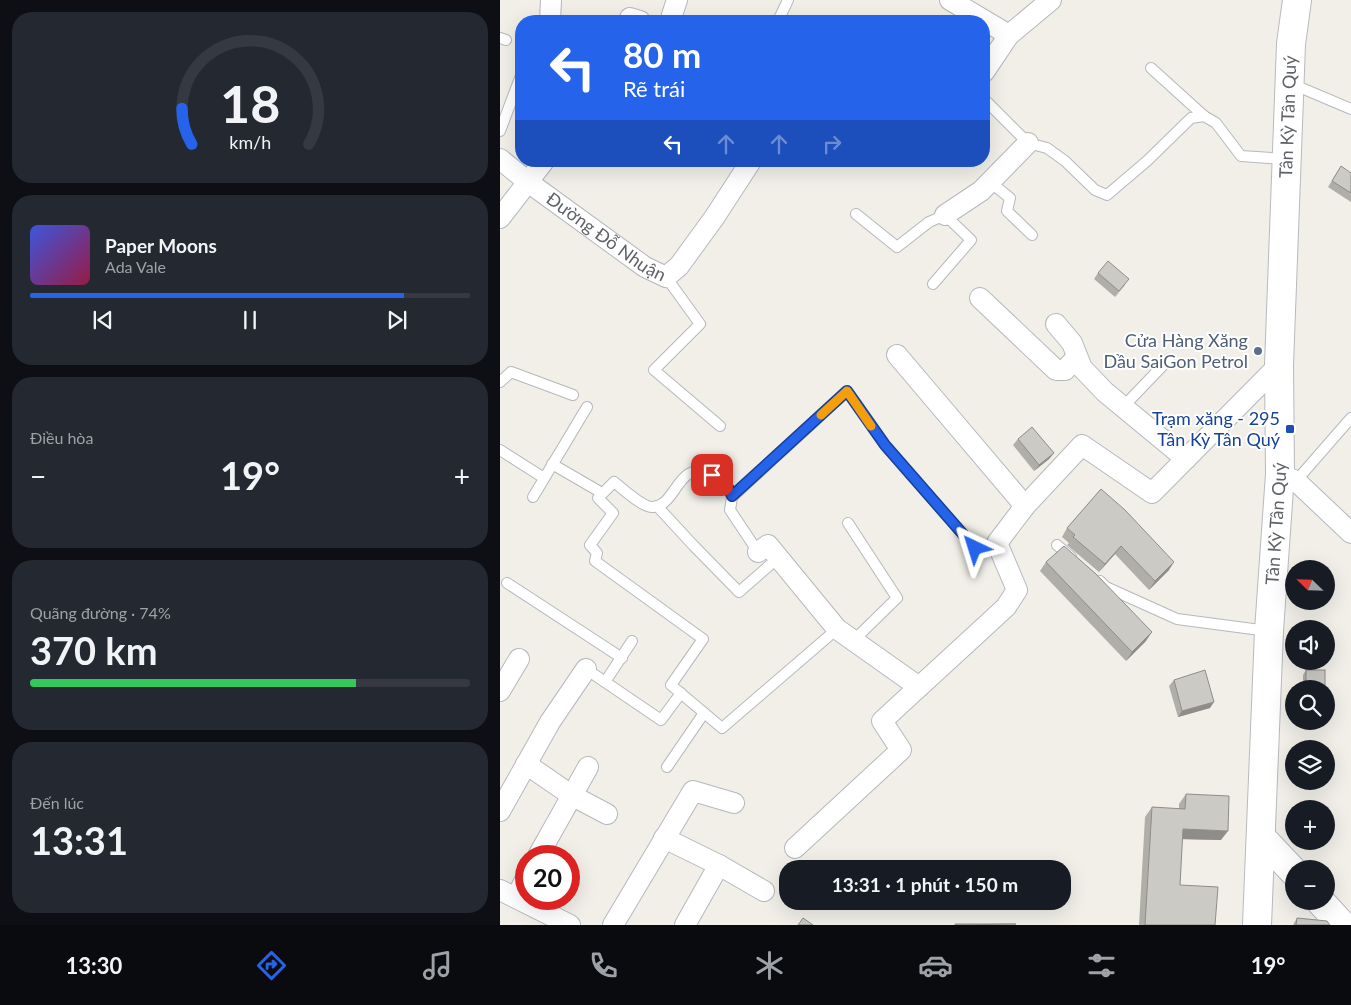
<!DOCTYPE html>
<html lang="vi">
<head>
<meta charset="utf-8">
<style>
	body { margin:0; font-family:Lato,sans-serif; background:#242831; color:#f1f3f6; height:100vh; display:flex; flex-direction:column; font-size:19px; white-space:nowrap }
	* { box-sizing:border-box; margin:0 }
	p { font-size:16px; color:#9ea1a6 }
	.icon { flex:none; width:28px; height:28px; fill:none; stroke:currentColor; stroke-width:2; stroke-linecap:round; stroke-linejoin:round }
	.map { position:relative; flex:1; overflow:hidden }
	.side { display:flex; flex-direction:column; gap:12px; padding:12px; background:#0d0f14; width:500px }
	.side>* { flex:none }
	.guide { position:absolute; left:15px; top:15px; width:475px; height:152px; border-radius:20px; box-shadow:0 5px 20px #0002; background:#2563eb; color:#fff; overflow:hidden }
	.needle { width:32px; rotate:293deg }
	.buttons { position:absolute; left:785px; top:560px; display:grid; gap:10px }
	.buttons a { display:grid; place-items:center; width:50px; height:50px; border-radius:50%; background:#171b24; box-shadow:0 5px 20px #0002; font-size:25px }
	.speed { position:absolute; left:15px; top:845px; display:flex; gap:10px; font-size:25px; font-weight:700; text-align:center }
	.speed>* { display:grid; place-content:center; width:65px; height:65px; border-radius:50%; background:#171b24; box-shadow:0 5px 20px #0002; line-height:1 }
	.speed .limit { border:8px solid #d22; background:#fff; color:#111 }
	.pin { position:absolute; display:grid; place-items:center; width:42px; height:42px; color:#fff; margin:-21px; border-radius:10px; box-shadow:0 2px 8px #0006 }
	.me { position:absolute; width:55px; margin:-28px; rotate:319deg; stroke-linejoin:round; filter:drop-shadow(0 0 4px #0008) }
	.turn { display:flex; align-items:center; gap:18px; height:105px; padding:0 25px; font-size:22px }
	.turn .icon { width:65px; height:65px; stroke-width:2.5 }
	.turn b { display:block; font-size:35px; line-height:42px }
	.lanes { display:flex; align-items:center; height:48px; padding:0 25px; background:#0003; justify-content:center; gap:25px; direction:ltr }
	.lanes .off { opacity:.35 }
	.big { font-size:38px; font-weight:700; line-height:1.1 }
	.side .card { flex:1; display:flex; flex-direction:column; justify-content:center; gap:8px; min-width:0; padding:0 18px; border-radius:20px; background:#242831 }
	.side .dial { align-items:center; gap:0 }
	.dial svg { height:130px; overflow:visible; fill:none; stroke:#363941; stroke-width:7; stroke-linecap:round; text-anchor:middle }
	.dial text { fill:#f1f3f6; stroke:none }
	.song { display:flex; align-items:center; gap:15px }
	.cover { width:60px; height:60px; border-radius:8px; background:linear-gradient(135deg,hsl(230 70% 55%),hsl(340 70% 35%)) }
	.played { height:5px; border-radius:2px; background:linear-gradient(90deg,#2563eb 85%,#363941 85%) }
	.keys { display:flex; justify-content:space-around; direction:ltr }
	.heat { display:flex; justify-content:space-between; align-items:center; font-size:28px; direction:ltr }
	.charge { height:8px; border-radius:4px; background:linear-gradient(90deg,#34c759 74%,#363941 0) }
	.trip { position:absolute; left:279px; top:860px; width:292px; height:50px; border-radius:20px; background:#171b24; box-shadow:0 5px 20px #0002; font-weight:700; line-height:50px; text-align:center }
	.menu { display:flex; height:80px; justify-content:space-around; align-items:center; background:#090b0e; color:#9ea1a6 }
	.menu .icon { width:35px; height:35px }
	.menu .on { color:#2563eb }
	.menu b { font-size:22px; color:#f1f3f6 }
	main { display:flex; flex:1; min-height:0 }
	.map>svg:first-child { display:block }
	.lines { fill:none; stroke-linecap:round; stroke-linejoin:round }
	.lane-casing { stroke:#b5b8bc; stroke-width:12 }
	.street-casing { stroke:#b5b8bc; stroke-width:22 }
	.secondary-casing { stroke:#b6babf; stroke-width:30 }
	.lane { stroke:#fff; stroke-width:10 }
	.street { stroke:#fff; stroke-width:20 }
	.secondary { stroke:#fff; stroke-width:28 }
	.wall { fill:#afaea9 }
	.shaded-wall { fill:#8f8d8a }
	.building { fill:#cccac5; stroke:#8f8d8a }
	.route-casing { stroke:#184099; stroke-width:12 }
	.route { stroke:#2563eb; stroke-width:9 }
	.slow { stroke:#f59e0b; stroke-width:9 }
	.service-dot { fill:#5c6f8a; stroke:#fff; stroke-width:2 }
	.transit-dot { fill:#1a4fb4; stroke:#fff; stroke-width:2 }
	.labels { text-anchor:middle; stroke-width:4; stroke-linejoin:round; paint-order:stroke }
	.street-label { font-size:18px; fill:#5f6368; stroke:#fff }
	.service-label { font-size:18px; fill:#4e5e75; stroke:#fff; text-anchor:end }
	.transit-label { font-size:18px; fill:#164399; stroke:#fff; text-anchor:end }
</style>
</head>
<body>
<main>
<section class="side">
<div class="card dial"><svg viewBox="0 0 100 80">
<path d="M14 69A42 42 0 1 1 86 69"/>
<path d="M14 69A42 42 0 0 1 8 47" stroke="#2563eb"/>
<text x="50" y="56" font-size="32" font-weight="700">18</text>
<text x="50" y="72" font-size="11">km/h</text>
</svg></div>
<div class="card">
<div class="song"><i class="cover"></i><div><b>Paper Moons</b><p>Ada Vale</p></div></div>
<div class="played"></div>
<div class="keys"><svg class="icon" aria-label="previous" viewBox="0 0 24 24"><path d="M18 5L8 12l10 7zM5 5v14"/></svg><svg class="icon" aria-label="pause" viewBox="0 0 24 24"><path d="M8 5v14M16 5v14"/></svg><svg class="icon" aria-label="next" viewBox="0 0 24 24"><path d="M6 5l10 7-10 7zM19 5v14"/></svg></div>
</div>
<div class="card"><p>Điều hòa</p>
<div class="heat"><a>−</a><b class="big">19°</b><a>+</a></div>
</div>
<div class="card"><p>Quãng đường · 74%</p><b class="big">370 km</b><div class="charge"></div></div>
<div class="card"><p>Đến lúc</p><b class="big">13:31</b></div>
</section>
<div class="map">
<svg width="851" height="925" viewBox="0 0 851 925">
	<rect width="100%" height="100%" fill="#f1efe8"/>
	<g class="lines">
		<g class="lane-casing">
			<g id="lane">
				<polyline points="278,21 288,0"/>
				<polyline points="0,38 6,40"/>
				<polyline points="651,68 704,116"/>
				<polyline points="792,84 851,109"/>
				<polyline points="484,99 528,143 547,148 565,161 595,190 607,195 647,161 691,118 704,116 716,123 741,156 785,159"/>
				<polyline points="0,131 20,78"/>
				<polyline points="490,182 510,198 507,211 532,235"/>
				<polyline points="356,214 397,247 429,222 445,215 471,240 433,284"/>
				<polyline points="166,277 200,324 154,370 220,426"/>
				<polyline points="0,382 11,372 73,395"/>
				<polyline points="623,407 669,359"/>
				<polyline points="0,450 44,478"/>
				<polyline points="52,464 102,493"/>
				<polyline points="796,481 851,418"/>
				<polyline points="33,497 87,407"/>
				<path d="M 232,497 C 228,485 223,480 212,475 C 177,458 178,505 153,507 C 143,508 122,488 114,482 L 98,498 L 113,513 L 90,545 L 97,553 L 95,561 L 203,639 L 171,685 L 222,728 L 337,629"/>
				<polyline points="232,497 347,391 385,445 475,548 483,551 497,543"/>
				<polyline points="232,497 230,510 258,552"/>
				<polyline points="157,506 193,545 239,592 279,557"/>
				<polyline points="348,523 397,598 354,640"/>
				<polyline points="557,545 571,557"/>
				<polyline points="600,581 606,587 677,619 768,631"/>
				<polyline points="7,583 122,658"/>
				<polyline points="86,669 161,720 181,693"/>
				<polyline points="105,682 132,641"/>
				<polyline points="167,767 204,713"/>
			</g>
		</g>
		<g class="street-casing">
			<g id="street">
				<polyline points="450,0 509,35"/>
				<polyline points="130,18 140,21"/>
				<polyline points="50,21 51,0"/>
				<polyline points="173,21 172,15 177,0"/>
				<polyline points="484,72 509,35 551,0"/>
				<path id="s1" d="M 0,159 L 28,182 L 145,267 L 166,277 L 179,266 L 214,218 L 251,161"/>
				<polyline points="445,215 481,191 528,143"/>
				<polyline points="0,218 44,161"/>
				<polyline points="480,298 556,370 565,370 576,358"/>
				<polyline points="556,324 572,343 582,368 605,392 686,459"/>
				<polyline points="397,355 525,506"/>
				<polyline points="780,474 796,481 851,533"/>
				<polyline points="258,552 268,545 337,629 419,687"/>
				<polyline points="0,691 19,659"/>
				<polyline points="26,764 71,795 107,814"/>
				<polyline points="0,811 50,722 86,669"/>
				<polyline points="164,838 219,865 264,891"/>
				<polyline points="295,848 401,750 382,721 506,607 517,590 497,543 525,506 582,445 652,493 779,365"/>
				<polyline points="38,856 88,767"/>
				<polyline points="0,890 70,925"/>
				<polyline points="16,898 26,878"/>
				<polyline points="113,925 193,791 234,803"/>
				<polyline points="185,925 219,865"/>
			</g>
		</g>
		<g class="secondary-casing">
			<g id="secondary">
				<polyline points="761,837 794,872"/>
				<polyline points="820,901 842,925"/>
				<path id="s2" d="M 757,925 L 769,631 L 780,474 L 779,365 L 791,44 L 797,0"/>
			</g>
		</g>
		<use href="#lane" class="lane"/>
		<use href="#street" class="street"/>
		<use href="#secondary" class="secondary"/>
	</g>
	<g class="wall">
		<polygon points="841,166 851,173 851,202 828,187"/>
		<polygon points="598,273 625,285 615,297 594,279"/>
		<polygon points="518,439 554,453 549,459 534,471 513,445"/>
		<polygon points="601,489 669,570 649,590 615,554 599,572 567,545 569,543 562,537 567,528"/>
		<polygon points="546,562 646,641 626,661 540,571"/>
		<polygon points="806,670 825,689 803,689 803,675"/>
		<polygon points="674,680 710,708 678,717 669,686"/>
		<polygon points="686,794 721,840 682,839 680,885 715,925 639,925 645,817 652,807 679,809 679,804"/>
		<polygon points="797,918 830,925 793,925"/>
	</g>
	<g class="shaded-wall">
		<polygon points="554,453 549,459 534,471 539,465"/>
		<polygon points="621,546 615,554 599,572 605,564"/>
		<polygon points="674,562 669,570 649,590 655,581"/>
		<polygon points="652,632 646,641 626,661 632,652"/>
		<polygon points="714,702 710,708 678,717 682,711"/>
		<polygon points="683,829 728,831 721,840 676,839"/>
	</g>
	<g class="building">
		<polygon points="841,166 851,173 851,193 832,181"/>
		<polygon points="608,261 629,279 619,291 598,273"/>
		<polygon points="532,427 554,453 539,465 518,439"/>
		<polygon points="601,489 625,510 674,562 655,581 621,546 605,564 573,537 575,535 567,528"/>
		<polygon points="564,546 596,574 652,632 632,652 546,562"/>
		<polygon points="705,670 714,702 682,711 674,680"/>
		<rect x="806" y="670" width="19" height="19"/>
		<polygon points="686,794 729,796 728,831 683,829 680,885 718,887 715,925 645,925 652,807 685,809"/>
		<polygon points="303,918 313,925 298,925"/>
		<polygon points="797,918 827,921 830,925 796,925"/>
		<polygon points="455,924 516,924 455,925"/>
	</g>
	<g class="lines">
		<g class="route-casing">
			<path id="route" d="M 212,475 C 223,480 228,485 232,496 L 347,391 L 385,445 L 475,548"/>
		</g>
		<use href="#route" class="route"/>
		<polyline class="slow" points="321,415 347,391 371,426"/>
	</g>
	<circle class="service-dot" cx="758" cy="351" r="5"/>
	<rect class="transit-dot" x="785" y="424" width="10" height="10" rx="2.5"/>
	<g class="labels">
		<g class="street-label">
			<text dy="6" stroke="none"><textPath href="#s2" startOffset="809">Tân Kỳ Tân Quý</textPath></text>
			<text dy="6" stroke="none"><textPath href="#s1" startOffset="132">Đường Đỗ Nhuận</textPath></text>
			<text dy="6" stroke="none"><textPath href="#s2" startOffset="402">Tân Kỳ Tân Quý</textPath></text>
		</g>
		<g class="service-label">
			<text x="748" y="347">Cửa Hàng Xăng<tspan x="748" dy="21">Dầu SaiGon Petrol</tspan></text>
		</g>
		<g class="transit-label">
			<text x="780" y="425">Trạm xăng - 295<tspan x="780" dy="21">Tân Kỳ Tân Quý</tspan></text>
		</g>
	</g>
</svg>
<div class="buttons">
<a><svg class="needle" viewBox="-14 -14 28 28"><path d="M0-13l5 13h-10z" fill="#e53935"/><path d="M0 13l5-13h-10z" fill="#9ea1a6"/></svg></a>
<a><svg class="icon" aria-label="sound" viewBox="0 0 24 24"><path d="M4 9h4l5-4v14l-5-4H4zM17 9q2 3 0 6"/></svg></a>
<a><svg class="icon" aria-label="search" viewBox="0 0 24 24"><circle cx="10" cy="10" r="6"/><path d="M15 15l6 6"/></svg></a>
<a><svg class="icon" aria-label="layers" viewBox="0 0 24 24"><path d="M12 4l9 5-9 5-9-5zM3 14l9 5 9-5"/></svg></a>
<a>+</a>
<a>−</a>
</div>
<div class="speed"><div class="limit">20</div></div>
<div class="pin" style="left:212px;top:475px;background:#d93025"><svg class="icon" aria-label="arrive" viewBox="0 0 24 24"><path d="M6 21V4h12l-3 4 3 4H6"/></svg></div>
<svg class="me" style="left:475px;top:548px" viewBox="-20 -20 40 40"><path d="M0-17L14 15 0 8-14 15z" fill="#2563eb" stroke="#fff" stroke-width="4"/></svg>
<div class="trip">13:31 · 1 phút · 150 m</div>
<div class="guide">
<div class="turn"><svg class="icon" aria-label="left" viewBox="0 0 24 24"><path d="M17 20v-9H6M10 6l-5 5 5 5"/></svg><div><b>80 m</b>Rẽ trái</div></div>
<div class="lanes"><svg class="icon" aria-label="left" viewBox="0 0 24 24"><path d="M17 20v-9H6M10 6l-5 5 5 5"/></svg><svg class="icon off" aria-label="ahead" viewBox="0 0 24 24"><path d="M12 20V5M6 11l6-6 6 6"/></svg><svg class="icon off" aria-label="ahead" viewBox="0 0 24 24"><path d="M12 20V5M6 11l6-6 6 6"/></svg><svg class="icon off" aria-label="right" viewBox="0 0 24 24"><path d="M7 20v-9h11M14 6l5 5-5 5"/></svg></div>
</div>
</div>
</main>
<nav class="menu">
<b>13:30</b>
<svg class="icon on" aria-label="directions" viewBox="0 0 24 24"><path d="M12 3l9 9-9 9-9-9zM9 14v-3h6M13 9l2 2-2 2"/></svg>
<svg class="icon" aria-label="music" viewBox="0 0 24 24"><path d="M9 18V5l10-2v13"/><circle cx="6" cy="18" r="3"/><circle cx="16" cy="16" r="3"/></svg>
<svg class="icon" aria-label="phone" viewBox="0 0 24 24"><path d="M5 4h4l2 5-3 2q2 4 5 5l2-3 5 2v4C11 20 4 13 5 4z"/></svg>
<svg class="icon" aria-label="climate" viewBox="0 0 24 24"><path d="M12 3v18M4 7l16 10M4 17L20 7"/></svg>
<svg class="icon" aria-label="car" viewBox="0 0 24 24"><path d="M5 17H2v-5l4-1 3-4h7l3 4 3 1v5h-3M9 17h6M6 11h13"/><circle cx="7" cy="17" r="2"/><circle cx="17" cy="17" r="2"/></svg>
<svg class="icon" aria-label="filters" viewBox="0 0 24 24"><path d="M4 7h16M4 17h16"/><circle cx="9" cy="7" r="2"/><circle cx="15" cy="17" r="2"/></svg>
<b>19°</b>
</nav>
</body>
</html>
